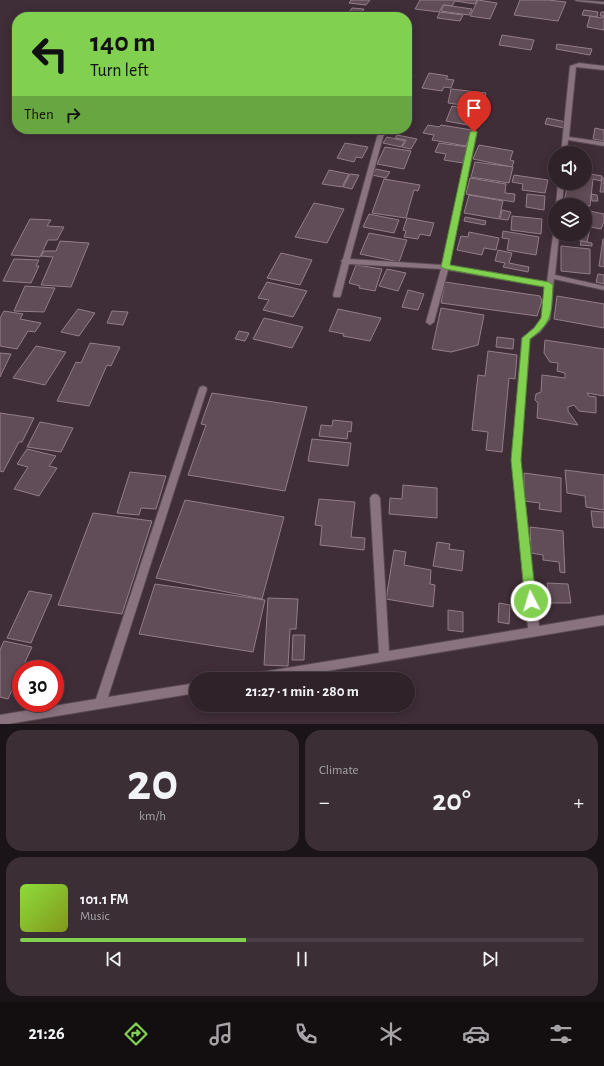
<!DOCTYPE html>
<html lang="en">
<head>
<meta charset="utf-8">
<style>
	body { margin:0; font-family:"Alegreya Sans",sans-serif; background:#3b2f35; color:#f1f3f6; height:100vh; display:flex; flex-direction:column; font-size:15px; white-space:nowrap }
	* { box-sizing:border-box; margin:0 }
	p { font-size:13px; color:#a7a4a8 }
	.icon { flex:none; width:22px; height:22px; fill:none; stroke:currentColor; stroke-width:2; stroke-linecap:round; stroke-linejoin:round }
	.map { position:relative; height:724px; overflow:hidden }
	.side { display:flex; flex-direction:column; gap:6px; padding:6px; background:#1a1317; flex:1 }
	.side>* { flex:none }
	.top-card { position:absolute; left:12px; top:12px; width:400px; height:122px; border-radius:16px; box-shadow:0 2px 10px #0003,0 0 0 1px #4a3f46; background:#81d050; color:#111; overflow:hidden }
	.fabs { position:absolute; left:548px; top:146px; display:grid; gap:8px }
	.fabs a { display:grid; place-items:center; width:44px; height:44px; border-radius:50%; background:#2f2229; box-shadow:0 2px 10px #0003,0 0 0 1px #4a3f46; font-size:20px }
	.speed { position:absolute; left:12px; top:660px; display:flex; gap:8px; font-size:20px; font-weight:700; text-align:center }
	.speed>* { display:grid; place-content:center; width:52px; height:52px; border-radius:50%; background:#2f2229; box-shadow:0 2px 10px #0003,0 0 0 1px #4a3f46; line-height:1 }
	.speed .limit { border:6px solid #d22; background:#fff; color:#111 }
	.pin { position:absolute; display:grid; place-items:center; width:34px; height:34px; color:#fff; margin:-41px -17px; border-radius:50% 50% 50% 0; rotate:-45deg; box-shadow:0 0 4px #0007 }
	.pin .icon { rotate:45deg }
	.me { position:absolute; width:44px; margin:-22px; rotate:355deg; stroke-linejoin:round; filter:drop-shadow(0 0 3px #0008) }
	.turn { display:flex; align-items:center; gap:14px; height:84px; padding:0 12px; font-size:18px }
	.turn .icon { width:52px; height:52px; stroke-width:2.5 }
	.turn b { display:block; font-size:28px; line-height:34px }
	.then { display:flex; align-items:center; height:38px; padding:0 12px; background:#0003; gap:8px; font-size:15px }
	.big { font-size:30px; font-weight:700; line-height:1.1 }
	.side .tile { flex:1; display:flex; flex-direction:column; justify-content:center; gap:6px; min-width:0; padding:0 14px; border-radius:16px; background:#3b2f35 }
	.side .dial { align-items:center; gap:0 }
	.dial b { font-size:52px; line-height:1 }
	.song { display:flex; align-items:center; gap:12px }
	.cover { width:48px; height:48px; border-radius:6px; background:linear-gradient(135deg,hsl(90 70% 55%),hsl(70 70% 35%)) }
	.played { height:4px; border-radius:2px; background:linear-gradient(90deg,#81d050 40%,#4a3f46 40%) }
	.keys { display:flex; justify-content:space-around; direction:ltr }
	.heat { display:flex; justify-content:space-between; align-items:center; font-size:22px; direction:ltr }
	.side .tiles { flex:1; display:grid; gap:6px; grid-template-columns:1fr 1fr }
	.tile:last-child { grid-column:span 2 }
	.trip { position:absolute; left:189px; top:672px; width:226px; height:40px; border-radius:20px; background:#2f2229; box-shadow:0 2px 10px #0003,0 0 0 1px #4a3f46; font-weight:700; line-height:40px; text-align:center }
	.dock { display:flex; height:64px; justify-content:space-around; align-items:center; background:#130e10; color:#a7a4a8 }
	.dock .icon { width:28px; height:28px }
	.dock .active { color:#81d050 }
	.dock b { font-size:18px; color:#f1f3f6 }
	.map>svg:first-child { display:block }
	.building { fill:#614d57; stroke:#937d88 }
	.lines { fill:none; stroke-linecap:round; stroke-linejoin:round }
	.minor-casing { stroke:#594952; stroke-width:2 }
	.minor { fill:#89737e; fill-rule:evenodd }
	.route { fill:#81d050; stroke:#548734 }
</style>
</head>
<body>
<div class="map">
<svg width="604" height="724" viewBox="0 0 604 724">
	<rect width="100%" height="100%" fill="#3f2d37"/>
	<g class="building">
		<polygon points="351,0 370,0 366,5 349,3"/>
		<polygon points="420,0 477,0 475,4 455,1 452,6 443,5 439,12 415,9"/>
		<polygon points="478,0 497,3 490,19 470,16"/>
		<polygon points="520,0 548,0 566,2 558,21 514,15"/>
		<polygon points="444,5 472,9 469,15 441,11"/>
		<polygon points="352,8 364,9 359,17 346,17"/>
		<polygon points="584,10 598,12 597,17 582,15"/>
		<polygon points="440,12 463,15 460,21 437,18"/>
		<polygon points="601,12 604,12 604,30 587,27 590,16 602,18 603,16 600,16"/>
		<polygon points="502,35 534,40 531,50 499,45"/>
		<polygon points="557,44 592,49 590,55 556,49"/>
		<polygon points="429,73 448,76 446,79 454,80 451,88 444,87 442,91 422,88"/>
		<polygon points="407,75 413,75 410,83 407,83"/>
		<polygon points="451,89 486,93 483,108 448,103"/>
		<polygon points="452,106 484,111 479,127 446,121"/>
		<polygon points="547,118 566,122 564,128 545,124"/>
		<polygon points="428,125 439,127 441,125 472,130 466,146 432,140 434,135 423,133"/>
		<polygon points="595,128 604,130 604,141 593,139"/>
		<polygon points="397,135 417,139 411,149 402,147 406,140 395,138"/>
		<polygon points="387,137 405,141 401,147 383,143"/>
		<polygon points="345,143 368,147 362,158 356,157 354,162 337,158"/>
		<polygon points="439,143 468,147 463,163 444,160 446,154 435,152"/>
		<polygon points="479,145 513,151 510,160 514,161 512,167 473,159"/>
		<polygon points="385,147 411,151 404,169 377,164"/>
		<polygon points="475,162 513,167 509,183 471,177"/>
		<polygon points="585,164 592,165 591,174 602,176 601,181 593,179 590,206 564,202 568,183 585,183"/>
		<polygon points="376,169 390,172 386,178 372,175"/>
		<polygon points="329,170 349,174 342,187 322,184"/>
		<polygon points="350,174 359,175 352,189 343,187"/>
		<polygon points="514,175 548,180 545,193 522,190 523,184 512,182"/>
		<polygon points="470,178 506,184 505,193 515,194 514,202 466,194"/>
		<polygon points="602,178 604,178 604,192 600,192"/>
		<polygon points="384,179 420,185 418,191 414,190 406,218 372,213"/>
		<polygon points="527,194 545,196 544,210 526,207"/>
		<polygon points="591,194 597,195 598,201 592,201"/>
		<polygon points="469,195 503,201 499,219 464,213"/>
		<polygon points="314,203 344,209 327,243 295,237"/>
		<polygon points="502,210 511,212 508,220 500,219"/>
		<polygon points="585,210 604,214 604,222 601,229 585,226"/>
		<polygon points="369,214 399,220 394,233 363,227"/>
		<polygon points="512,216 542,219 541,234 511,230"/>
		<polygon points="465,217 486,221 485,225 464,221"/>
		<polygon points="407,218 434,223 430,236 420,234 418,239 404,237 406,231 403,230"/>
		<polygon points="30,219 51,220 47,226 64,227 57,240 48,240 40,257 11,255"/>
		<polygon points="585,228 590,229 587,242 560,237 561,235 585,235"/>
		<polygon points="503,231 539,237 536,255 507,250 509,239 502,238"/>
		<polygon points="469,232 499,238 496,250 484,248 482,255 457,250 461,236 468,237"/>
		<polygon points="369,233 407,240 399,262 360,254"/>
		<polygon points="603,239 604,239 604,267 599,266"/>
		<polygon points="60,241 89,243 71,287 41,285 53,257 41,256 44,251 56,251"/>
		<polygon points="581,241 592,243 592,246 580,245"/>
		<polygon points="561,246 590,249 590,274 561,271"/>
		<polygon points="498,250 512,253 509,263 529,267 528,272 503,267 505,263 495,261"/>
		<polygon points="281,253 312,260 300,285 267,278"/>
		<polygon points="14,259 39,260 36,266 39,266 31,283 3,281"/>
		<polygon points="356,265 382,269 375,291 359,288 360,286 349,283"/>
		<polygon points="387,269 406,273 398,291 379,286"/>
		<polygon points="598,274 604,275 604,284 596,282"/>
		<polygon points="267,282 307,291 293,317 263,310 269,300 258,298"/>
		<polygon points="445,282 540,296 542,301 537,316 441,303"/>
		<polygon points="25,286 55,288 44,312 14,311"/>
		<polygon points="408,290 424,294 418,310 402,307"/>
		<polygon points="557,296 604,304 604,328 554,319"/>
		<polygon points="441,308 484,315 478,345 451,352 432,349"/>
		<polygon points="78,309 95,313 79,336 61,332"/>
		<polygon points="338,309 381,318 370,341 343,336 344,334 329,331"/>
		<polygon points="4,311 23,314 20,319 41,323 35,332 28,331 17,349 0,346 0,318"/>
		<polygon points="112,311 128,312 123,325 107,323"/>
		<polygon points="264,318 303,327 292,348 253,339"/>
		<polygon points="239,331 249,333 245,341 235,339"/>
		<polygon points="497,337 514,339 513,349 496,347"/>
		<polygon points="545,340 604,349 604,396 587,393 589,396 596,397 596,413 579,411 574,405 568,407 568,411 578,425 537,418 538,403 535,400 536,394 541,392 542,375 565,378 565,373 557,371 558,363 550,362 544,353"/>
		<polygon points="90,343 120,347 111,366 107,365 89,406 57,401 76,362 81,363"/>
		<polygon points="36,346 66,352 45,385 13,378"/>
		<polygon points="488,351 517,355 515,379 509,378 502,452 486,450 488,432 472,430 478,375 485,376"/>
		<polygon points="0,353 11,354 0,377"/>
		<polygon points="212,393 307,407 285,491 188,475 206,425 201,424"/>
		<polygon points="0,413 34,418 22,442 19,442 3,472 0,471"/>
		<polygon points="333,420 352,422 351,432 348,431 347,439 319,436 321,425 332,426"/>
		<polygon points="40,422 73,428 61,452 27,447"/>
		<polygon points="312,439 351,443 348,466 308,461"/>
		<polygon points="27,449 56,456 49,466 57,468 39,496 14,489 28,467 17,464"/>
		<polygon points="565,470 604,475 604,510 586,507 585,496 567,493"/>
		<polygon points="130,472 166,476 156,509 141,508 139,515 117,513"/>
		<polygon points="524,473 561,478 561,512 539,509 540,503 524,501"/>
		<polygon points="403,485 437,488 437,518 389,514 390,498 402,499"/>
		<polygon points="319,499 355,502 351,537 365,538 364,550 320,545 322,526 315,525"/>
		<polygon points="185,500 284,517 262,599 156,578"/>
		<polygon points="591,511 604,512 604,528 593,527"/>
		<polygon points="93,513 152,521 122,614 58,605"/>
		<polygon points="530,527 563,531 565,573 560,572 559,562 543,560 543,555 531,553"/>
		<polygon points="437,542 450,544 449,549 464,551 462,571 433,566"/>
		<polygon points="394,550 406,552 404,565 431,570 430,584 435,585 433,607 386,599"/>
		<polygon points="547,583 568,584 571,603 550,603"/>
		<polygon points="155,584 265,600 253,652 139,634"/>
		<polygon points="29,591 52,595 31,643 7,638"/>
		<polygon points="268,598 298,599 296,629 290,629 288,666 264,665"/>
		<polygon points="499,603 510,605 509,624 498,622"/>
		<polygon points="448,610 463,612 463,632 448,630"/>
		<polygon points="293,635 305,635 304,660 292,660"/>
		<polygon points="4,641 32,647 8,699 0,697 0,650"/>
	</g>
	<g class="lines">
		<g class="minor-casing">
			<g id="minor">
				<polygon points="575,0 604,2 604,4 577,1"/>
				<polygon points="579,63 604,66 604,70 576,67 569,137 604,142 604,146 568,140 567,153 561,153 570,66"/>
				<polygon points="381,129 387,129 383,137 350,259 442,265 471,132 474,130 477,132 449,265 547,282 553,235 555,233 555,235 559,235 555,275 604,286 604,290 554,279 550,319 540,332 530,339 520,460 539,626 604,615 604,625 279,679 244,679 245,675 249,674 379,653 370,498 372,495 375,494 378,495 380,498 389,651 528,628 512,460 522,338 534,328 542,318 546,287 448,270 434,322 430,325 426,322 441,269 349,264 341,295 340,297 334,297 333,295 342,262 341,261 343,259 377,137"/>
				<polygon points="558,183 564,183 562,205 556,205"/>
				<polygon points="203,386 206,387 207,389 108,697 196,683 196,693 8,724 0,724 0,715 96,699 199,389 200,387"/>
			</g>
		</g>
		<use href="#minor" class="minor"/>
	</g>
	<path class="route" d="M 474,130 L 477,132 L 450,265 L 549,282 L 553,285 C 551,313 554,321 530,339 L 521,460 L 536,601 L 535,605 L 531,606 L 527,605 L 525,601 L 511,460 L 522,338 L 534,328 L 541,318 L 544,287 L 445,269 L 441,267 L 470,132 Z"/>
</svg>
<div class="fabs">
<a><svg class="icon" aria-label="sound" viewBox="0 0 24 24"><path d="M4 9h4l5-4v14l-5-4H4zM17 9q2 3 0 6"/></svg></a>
<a><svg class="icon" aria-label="layers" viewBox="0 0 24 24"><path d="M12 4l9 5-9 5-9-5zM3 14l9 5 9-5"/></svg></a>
</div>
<div class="speed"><div class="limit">30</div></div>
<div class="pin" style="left:474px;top:132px;background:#d93025"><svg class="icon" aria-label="arrive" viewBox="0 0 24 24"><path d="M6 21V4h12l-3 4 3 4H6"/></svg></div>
<svg class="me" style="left:531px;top:601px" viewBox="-20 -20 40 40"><circle r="17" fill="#81d050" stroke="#fff" stroke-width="3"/><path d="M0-11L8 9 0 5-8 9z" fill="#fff"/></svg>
<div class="trip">21:27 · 1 min · 280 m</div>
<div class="top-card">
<div class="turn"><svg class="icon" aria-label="left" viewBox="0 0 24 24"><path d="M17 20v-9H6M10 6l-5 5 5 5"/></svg><div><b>140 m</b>Turn left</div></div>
<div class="then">Then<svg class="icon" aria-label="right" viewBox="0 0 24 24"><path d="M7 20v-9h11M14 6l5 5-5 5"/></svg></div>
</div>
</div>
<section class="side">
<div class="tiles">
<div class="tile dial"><b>20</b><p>km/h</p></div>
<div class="tile"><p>Climate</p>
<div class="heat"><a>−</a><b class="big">20°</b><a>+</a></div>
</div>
<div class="tile">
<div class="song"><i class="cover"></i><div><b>101.1 FM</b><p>Music</p></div></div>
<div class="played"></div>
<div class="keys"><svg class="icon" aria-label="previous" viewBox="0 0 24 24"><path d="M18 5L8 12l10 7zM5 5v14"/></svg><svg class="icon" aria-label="pause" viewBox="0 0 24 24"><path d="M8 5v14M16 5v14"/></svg><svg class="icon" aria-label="next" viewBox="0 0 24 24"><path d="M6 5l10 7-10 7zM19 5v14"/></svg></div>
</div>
</div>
</section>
<nav class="dock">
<b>21:26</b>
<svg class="icon active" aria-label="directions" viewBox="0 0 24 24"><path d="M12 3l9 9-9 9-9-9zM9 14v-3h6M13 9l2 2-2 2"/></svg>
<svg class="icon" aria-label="music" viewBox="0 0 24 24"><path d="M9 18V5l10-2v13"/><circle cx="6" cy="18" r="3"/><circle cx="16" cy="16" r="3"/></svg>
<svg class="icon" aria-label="phone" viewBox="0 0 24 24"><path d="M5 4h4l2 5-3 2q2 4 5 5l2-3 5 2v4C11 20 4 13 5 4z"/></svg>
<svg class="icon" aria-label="climate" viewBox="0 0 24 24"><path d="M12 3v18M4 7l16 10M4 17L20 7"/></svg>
<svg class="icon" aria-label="car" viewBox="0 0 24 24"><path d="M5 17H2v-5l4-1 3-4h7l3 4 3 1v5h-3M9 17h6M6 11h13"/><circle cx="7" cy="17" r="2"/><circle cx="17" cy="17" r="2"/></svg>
<svg class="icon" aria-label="filters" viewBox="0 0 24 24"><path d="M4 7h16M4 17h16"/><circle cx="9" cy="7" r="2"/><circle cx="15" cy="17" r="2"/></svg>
</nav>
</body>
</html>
